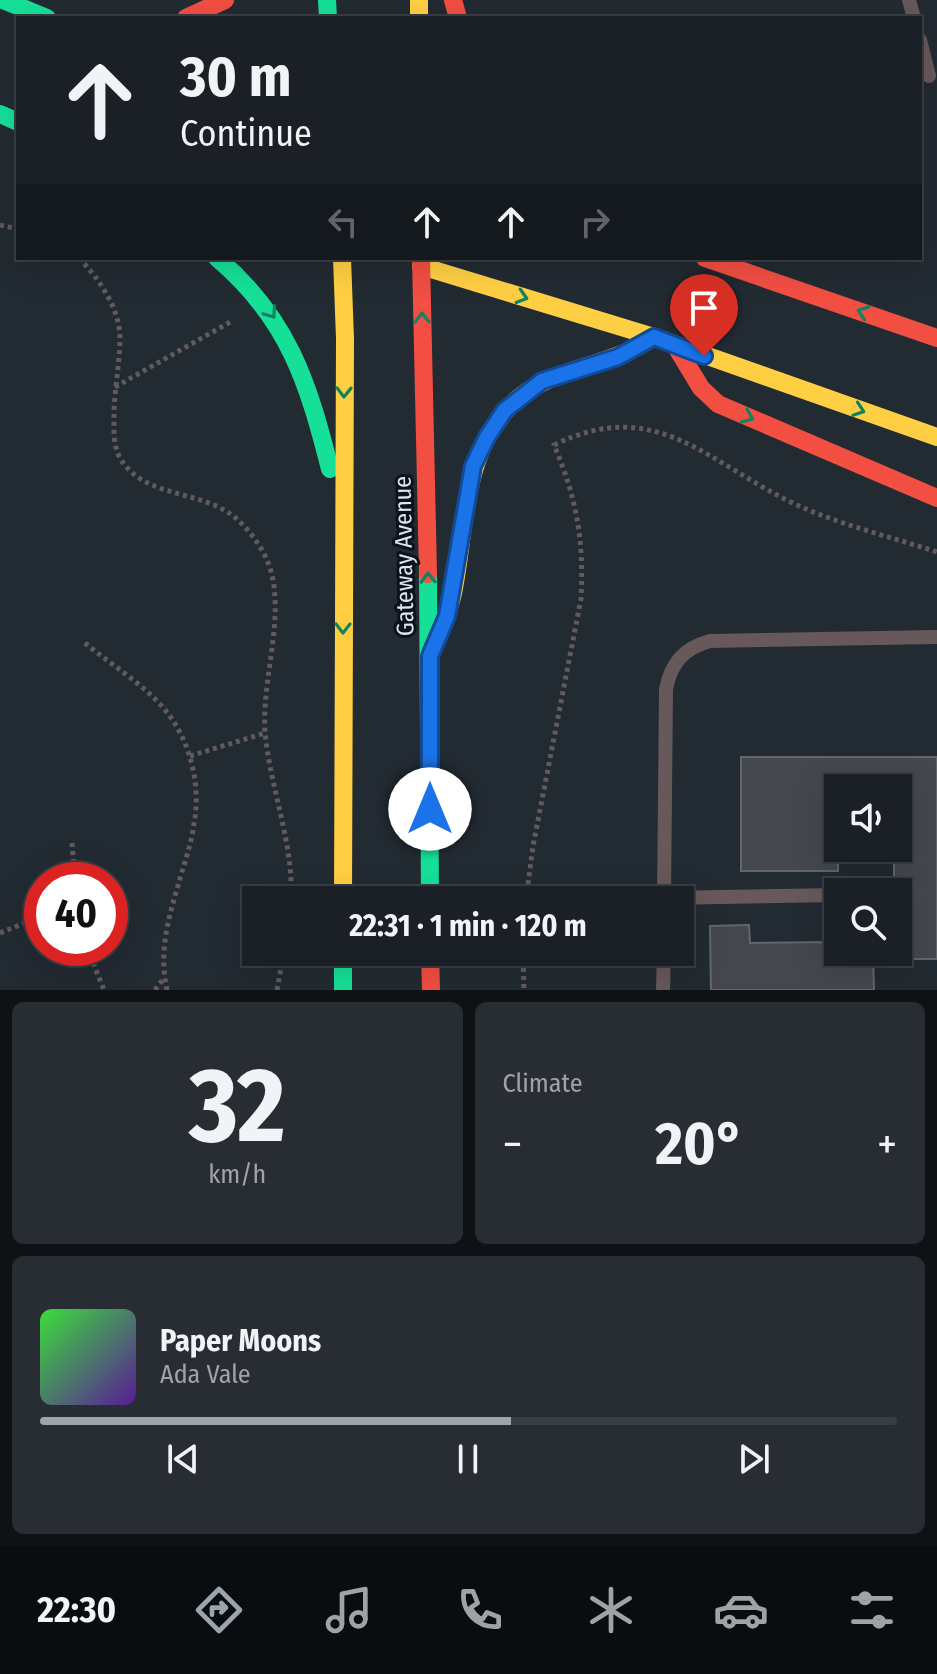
<!DOCTYPE html>
<html lang="en">
<head>
<meta charset="utf-8">
<style>
	body { margin:0; font-family:"Fira Sans Condensed",sans-serif; background:#272d32; color:#f1f3f6; height:100vh; display:flex; flex-direction:column; font-size:30px; white-space:nowrap }
	* { box-sizing:border-box; margin:0 }
	p { font-size:26px; color:#9fa3a7 }
	.icon { flex:none; width:44px; height:44px; fill:none; stroke:currentColor; stroke-width:2; stroke-linecap:round; stroke-linejoin:round }
	.map { position:relative; height:990px; overflow:hidden }
	.panel { display:flex; flex-direction:column; gap:12px; padding:12px; background:#0e1215; flex:1 }
	.panel>* { flex:none }
	.guide { position:absolute; left:16px; top:16px; width:906px; height:244px; border-radius:0px; box-shadow:0 8px 32px #0002,0 0 0 2px #383e43; background:#1a2026; color:#f1f3f6; overflow:hidden }
	.fabs { position:absolute; left:824px; top:774px; display:grid; gap:16px }
	.fabs a { display:grid; place-items:center; width:88px; height:88px; border-radius:0px; background:#1a2026; box-shadow:0 8px 32px #0002,0 0 0 2px #383e43; font-size:40px }
	.speed { position:absolute; left:24px; top:862px; display:flex; gap:16px; font-size:40px; font-weight:700; text-align:center }
	.speed>* { display:grid; place-content:center; width:104px; height:104px; border-radius:50%; background:#1a2026; box-shadow:0 8px 32px #0002,0 0 0 2px #383e43; line-height:1 }
	.speed .limit { border:12px solid #d22; background:#fff; color:#111 }
	.pin { position:absolute; display:grid; place-items:center; width:68px; height:68px; color:#fff; margin:-82px -34px; border-radius:50% 50% 50% 0; rotate:-45deg; box-shadow:0 0 8px #0007 }
	.pin .icon { rotate:45deg }
	.me { position:absolute; width:88px; margin:-44px; rotate:0deg; stroke-linejoin:round; filter:drop-shadow(0 0 6px #0008) }
	.turn { display:flex; align-items:center; gap:28px; height:168px; padding:0 32px; font-size:36px }
	.turn .icon { width:104px; height:104px; stroke-width:2.5 }
	.turn b { display:block; font-size:56px; line-height:68px }
	.lanes { display:flex; align-items:center; height:76px; padding:0 32px; background:#0003; justify-content:center; gap:40px; direction:ltr }
	.lanes .off { opacity:.35 }
	.big { font-size:60px; font-weight:700; line-height:1.1 }
	.panel .widget { flex:1; display:flex; flex-direction:column; justify-content:center; gap:12px; min-width:0; padding:0 28px; border-radius:12px; background:#272d32 }
	.panel .dial { align-items:center; gap:0 }
	.dial b { font-size:104px; line-height:1 }
	.song { display:flex; align-items:center; gap:24px }
	.cover { width:96px; height:96px; border-radius:12px; background:linear-gradient(135deg,hsl(120 70% 55%),hsl(270 70% 35%)) }
	.played { height:8px; border-radius:4px; background:linear-gradient(90deg,#9ca4ae 55%,#383e43 55%) }
	.keys { display:flex; justify-content:space-around; direction:ltr }
	.heat { display:flex; justify-content:space-between; align-items:center; font-size:44px; direction:ltr }
	.panel .tiles { flex:1; display:grid; gap:12px; grid-template-columns:1fr 1fr }
	.widget:last-child { grid-column:span 2 }
	.trip { position:absolute; left:242px; top:886px; width:452px; height:80px; border-radius:0px; background:#1a2026; box-shadow:0 8px 32px #0002,0 0 0 2px #383e43; font-weight:700; line-height:80px; text-align:center }
	.menu { display:flex; height:128px; justify-content:space-around; align-items:center; background:#0a0d0f; color:#9fa3a7 }
	.menu .icon { width:56px; height:56px }
	.menu .active { color:#9ca4ae }
	.menu b { font-size:36px; color:#f1f3f6 }
	.map>svg:first-child { display:block }
	.building { fill:#45474f; stroke:#63666e; stroke-width:2 }
	.lines { fill:none; stroke-linecap:round; stroke-linejoin:round }
	.path { stroke:#625b5e; stroke-width:5; stroke-dasharray:4 4; stroke-linecap:butt }
	.lane { stroke:#675859; stroke-width:14 }
	.fast { stroke:#16e098; stroke-width:18 }
	.slow { stroke:#ffcf43; stroke-width:18 }
	.jam { stroke:#f24e42; stroke-width:18 }
	.oneway { stroke:#11835f }
	.route-casing { stroke:#114b97; stroke-width:20 }
	.route { stroke:#1a73e8; stroke-width:14 }
	.labels { text-anchor:middle; stroke-width:6; stroke-linejoin:round; paint-order:stroke }
	.street-label { font-size:24px; fill:#dde6f1; stroke:#0b1219 }
</style>
</head>
<body>
<div class="map">
<svg width="937" height="990" viewBox="0 0 937 990">
	<rect width="100%" height="100%" fill="#222a32"/>
	<g class="building">
		<polygon points="741,757 937,757 937,959 898,959 898,892 894,892 894,848 898,848 898,788 838,788 838,871 741,871"/>
		<polygon points="749,925 750,943 838,942 838,952 873,952 874,990 711,990 710,926"/>
	</g>
	<g class="lines">
		<g class="path">
			<polyline points="0,225 18,229"/>
			<path d="M 79,258 C 99,279 119,307 120,337 C 120,363 114,390 114,416 C 114,430 113,445 120,458 C 145,501 208,488 241,523 C 258,540 271,561 274,586 C 280,634 262,683 265,732 C 270,788 294,844 291,900"/>
			<polyline points="115,387 232,321"/>
			<path d="M 85,643 C 108,662 135,679 156,700 C 188,731 202,781 194,824 C 191,846 183,867 177,889 C 167,923 159,954 167,990"/>
			<polyline points="190,756 265,733"/>
			<polyline points="72,843 75,880"/>
			<path d="M 526,900 L 533,846 L 581,599 C 584,540 577,499 554,445 C 657,394 710,465 797,505 C 841,525 891,537 937,552"/>
			<polyline points="0,933 42,916"/>
			<polyline points="87,948 104,990"/>
			<polyline points="523,952 524,990"/>
			<polyline points="155,990 164,978"/>
			<polyline points="277,990 284,952"/>
		</g>
		<g class="lane">
			<polyline points="909,0 914,18"/>
			<polyline points="920,40 929,76"/>
			<polyline points="664,898 838,895"/>
			<path d="M 664,900 L 666,689 C 671,663 684,648 710,641 L 937,637"/>
			<polyline points="663,990 664,952"/>
		</g>
		<g class="fast">
			<polyline points="3,0 47,18"/>
			<polyline points="327,0 328,18"/>
			<polyline points="0,114 18,122"/>
			<path d="M 217,258 C 288,318 308,382 330,469"/>
			<polyline points="428,574 430,900"/>
			<polyline points="343,952 343,990"/>
		</g>
		<g class="slow">
			<polyline points="419,0 419,18"/>
			<polyline points="342,258 345,339 343,900"/>
			<polyline points="421,266 654,337 937,437"/>
			<path d="M 430,656 C 439,636 448,615 453,593 C 467,525 461,444 521,396 C 559,366 613,366 654,337"/>
		</g>
		<g class="jam">
			<polyline points="453,0 458,18"/>
			<polyline points="186,18 225,0"/>
			<polyline points="421,258 428,574"/>
			<polyline points="705,258 937,338"/>
			<polyline points="675,345 701,388 718,404 937,498"/>
			<polyline points="430,952 431,990"/>
		</g>
	</g>
	<defs><path id="oneway-chevron" d="M-2-3.5L2.5 0L-2 3.5" fill="none" stroke-width="1.6" stroke-linecap="round" stroke-linejoin="round" transform="scale(2)"/></defs>
	<g class="oneway">
		<use href="#oneway-chevron" transform="translate(522 297) rotate(17)"/>
		<use href="#oneway-chevron" transform="translate(863 312) rotate(-161)"/>
		<use href="#oneway-chevron" transform="translate(271 313) rotate(55)"/>
		<use href="#oneway-chevron" transform="translate(422 318) rotate(-91)"/>
		<use href="#oneway-chevron" transform="translate(344 392) rotate(91)"/>
		<use href="#oneway-chevron" transform="translate(859 410) rotate(19)"/>
		<use href="#oneway-chevron" transform="translate(748 417) rotate(23)"/>
		<use href="#oneway-chevron" transform="translate(428 578) rotate(-92)"/>
		<use href="#oneway-chevron" transform="translate(343 628) rotate(90)"/>
	</g>
	<g class="lines">
		<g class="route-casing">
			<polyline id="route" points="430,809 430,656 447,616 473,466 487,437 505,410 542,381 618,357 654,337 704,356"/>
		</g>
		<use href="#route" class="route"/>
	</g>
	<g class="labels">
		<g class="street-label">
			<text transform="translate(404 556) rotate(-91)" y="8">Gateway Avenue</text>
		</g>
	</g>
</svg>
<div class="fabs">
<a><svg class="icon" aria-label="sound" viewBox="0 0 24 24"><path d="M4 9h4l5-4v14l-5-4H4zM17 9q2 3 0 6"/></svg></a>
<a><svg class="icon" aria-label="search" viewBox="0 0 24 24"><circle cx="10" cy="10" r="6"/><path d="M15 15l6 6"/></svg></a>
</div>
<div class="speed"><div class="limit">40</div></div>
<div class="pin" style="left:704px;top:356px;background:#d93025"><svg class="icon" aria-label="arrive" viewBox="0 0 24 24"><path d="M6 21V4h12l-3 4 3 4H6"/></svg></div>
<svg class="me" style="left:430px;top:809px" viewBox="-20 -20 40 40"><circle r="19" fill="#fff"/><path d="M0-13L10 11 0 6-10 11z" fill="#1a73e8"/></svg>
<div class="trip">22:31 · 1 min · 120 m</div>
<div class="guide">
<div class="turn"><svg class="icon" aria-label="ahead" viewBox="0 0 24 24"><path d="M12 20V5M6 11l6-6 6 6"/></svg><div><b>30 m</b>Continue</div></div>
<div class="lanes"><svg class="icon off" aria-label="left" viewBox="0 0 24 24"><path d="M17 20v-9H6M10 6l-5 5 5 5"/></svg><svg class="icon" aria-label="ahead" viewBox="0 0 24 24"><path d="M12 20V5M6 11l6-6 6 6"/></svg><svg class="icon" aria-label="ahead" viewBox="0 0 24 24"><path d="M12 20V5M6 11l6-6 6 6"/></svg><svg class="icon off" aria-label="right" viewBox="0 0 24 24"><path d="M7 20v-9h11M14 6l5 5-5 5"/></svg></div>
</div>
</div>
<section class="panel">
<div class="tiles">
<div class="widget dial"><b>32</b><p>km/h</p></div>
<div class="widget"><p>Climate</p>
<div class="heat"><a>−</a><b class="big">20°</b><a>+</a></div>
</div>
<div class="widget">
<div class="song"><i class="cover"></i><div><b>Paper Moons</b><p>Ada Vale</p></div></div>
<div class="played"></div>
<div class="keys"><svg class="icon" aria-label="previous" viewBox="0 0 24 24"><path d="M18 5L8 12l10 7zM5 5v14"/></svg><svg class="icon" aria-label="pause" viewBox="0 0 24 24"><path d="M8 5v14M16 5v14"/></svg><svg class="icon" aria-label="next" viewBox="0 0 24 24"><path d="M6 5l10 7-10 7zM19 5v14"/></svg></div>
</div>
</div>
</section>
<nav class="menu">
<b>22:30</b>
<svg class="icon active" aria-label="directions" viewBox="0 0 24 24"><path d="M12 3l9 9-9 9-9-9zM9 14v-3h6M13 9l2 2-2 2"/></svg>
<svg class="icon" aria-label="music" viewBox="0 0 24 24"><path d="M9 18V5l10-2v13"/><circle cx="6" cy="18" r="3"/><circle cx="16" cy="16" r="3"/></svg>
<svg class="icon" aria-label="phone" viewBox="0 0 24 24"><path d="M5 4h4l2 5-3 2q2 4 5 5l2-3 5 2v4C11 20 4 13 5 4z"/></svg>
<svg class="icon" aria-label="climate" viewBox="0 0 24 24"><path d="M12 3v18M4 7l16 10M4 17L20 7"/></svg>
<svg class="icon" aria-label="car" viewBox="0 0 24 24"><path d="M5 17H2v-5l4-1 3-4h7l3 4 3 1v5h-3M9 17h6M6 11h13"/><circle cx="7" cy="17" r="2"/><circle cx="17" cy="17" r="2"/></svg>
<svg class="icon" aria-label="filters" viewBox="0 0 24 24"><path d="M4 7h16M4 17h16"/><circle cx="9" cy="7" r="2"/><circle cx="15" cy="17" r="2"/></svg>
</nav>
</body>
</html>
